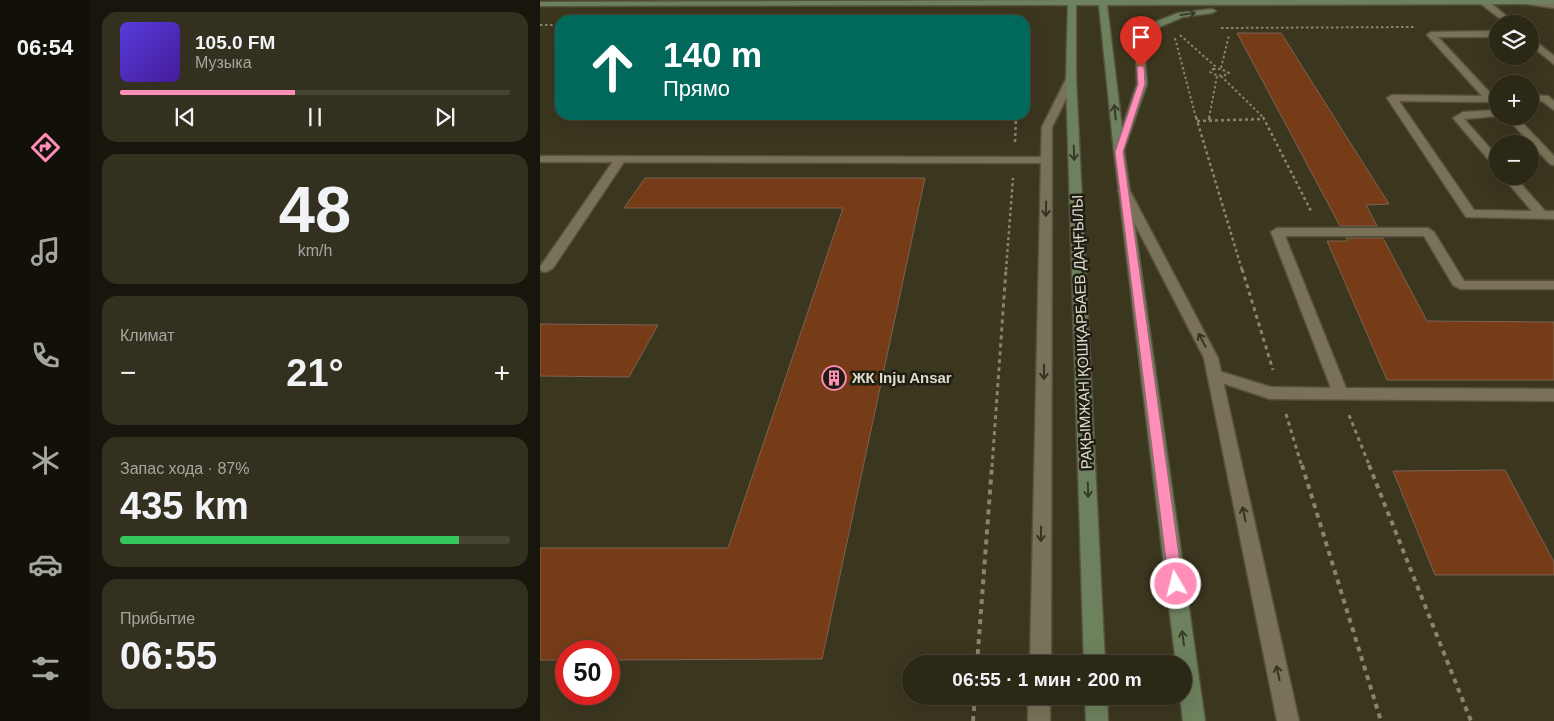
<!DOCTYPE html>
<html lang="ru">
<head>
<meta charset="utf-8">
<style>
	body { margin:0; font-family:Helvetica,sans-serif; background:#34301f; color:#f1f3f6; height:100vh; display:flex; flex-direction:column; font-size:19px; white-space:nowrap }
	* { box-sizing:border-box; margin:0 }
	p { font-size:16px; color:#a6a6a1 }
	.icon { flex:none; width:28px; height:28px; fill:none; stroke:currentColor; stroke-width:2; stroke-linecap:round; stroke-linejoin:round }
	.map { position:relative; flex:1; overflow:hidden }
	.details { display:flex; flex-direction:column; gap:12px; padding:12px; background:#18160c; width:450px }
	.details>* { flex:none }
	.top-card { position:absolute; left:15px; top:15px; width:475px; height:105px; border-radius:15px; box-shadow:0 5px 20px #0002,0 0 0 1px #484435; background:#00695c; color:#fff; overflow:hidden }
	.controls { position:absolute; left:949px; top:15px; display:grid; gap:10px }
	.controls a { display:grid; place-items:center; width:50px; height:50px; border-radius:50%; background:#2c2816; box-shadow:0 5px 20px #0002,0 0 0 1px #484435; font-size:25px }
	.speed { position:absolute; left:15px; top:640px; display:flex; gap:10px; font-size:25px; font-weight:700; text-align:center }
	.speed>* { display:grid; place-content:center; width:65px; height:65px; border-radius:50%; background:#2c2816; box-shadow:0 5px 20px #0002,0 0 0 1px #484435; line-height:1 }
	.speed .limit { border:8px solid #d22; background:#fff; color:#111 }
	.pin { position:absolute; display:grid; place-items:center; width:42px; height:42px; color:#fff; margin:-51px -21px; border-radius:50% 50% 50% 0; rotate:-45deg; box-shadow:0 0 5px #0007 }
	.pin .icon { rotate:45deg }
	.me { position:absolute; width:55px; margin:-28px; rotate:352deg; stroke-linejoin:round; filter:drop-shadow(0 0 4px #0008) }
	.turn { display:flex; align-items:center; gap:18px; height:105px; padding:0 25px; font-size:22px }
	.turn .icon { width:65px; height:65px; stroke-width:2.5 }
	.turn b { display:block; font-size:35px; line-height:42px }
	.big { font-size:38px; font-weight:700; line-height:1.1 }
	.details .widget { flex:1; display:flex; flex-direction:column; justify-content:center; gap:8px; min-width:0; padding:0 18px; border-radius:15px; background:#34301f }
	.details .dial { align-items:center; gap:0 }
	.dial b { font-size:65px; line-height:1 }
	.song { display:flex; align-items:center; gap:15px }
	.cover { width:60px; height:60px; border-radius:8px; background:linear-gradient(135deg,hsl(250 70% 55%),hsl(260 70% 35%)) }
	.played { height:5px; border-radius:2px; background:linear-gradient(90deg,#ff8eb9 45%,#484435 45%) }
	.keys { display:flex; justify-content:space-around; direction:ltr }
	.heat { display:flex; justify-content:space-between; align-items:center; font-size:28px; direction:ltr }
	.charge { height:8px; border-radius:4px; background:linear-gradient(90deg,#34c759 87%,#484435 0) }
	.trip { position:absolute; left:362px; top:655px; width:290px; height:50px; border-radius:25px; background:#2c2816; box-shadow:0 5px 20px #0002,0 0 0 1px #484435; font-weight:700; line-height:50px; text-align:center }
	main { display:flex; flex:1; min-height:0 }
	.tab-bar { display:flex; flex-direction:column; width:90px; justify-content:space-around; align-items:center; background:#121009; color:#a6a6a1 }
	.tab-bar .icon { width:35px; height:35px }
	.tab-bar .current { color:#ff8eb9 }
	.tab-bar b { font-size:22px; color:#f1f3f6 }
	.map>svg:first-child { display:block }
	.building { fill:#763c18; stroke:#7c6255 }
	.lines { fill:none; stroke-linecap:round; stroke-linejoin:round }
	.lane-casing { stroke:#57523d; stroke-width:3 }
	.street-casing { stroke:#57523d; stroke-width:3 }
	.secondary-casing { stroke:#57523d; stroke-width:3 }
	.path-far3 { stroke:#888471; stroke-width:2; stroke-dasharray:2.5 2.5; stroke-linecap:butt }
	.path-far2 { stroke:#888471; stroke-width:2.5; stroke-dasharray:3 3; stroke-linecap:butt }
	.path-far1 { stroke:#888471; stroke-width:3; stroke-dasharray:4 4; stroke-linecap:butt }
	.path { stroke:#888471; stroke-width:4; stroke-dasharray:5 5; stroke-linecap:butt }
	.lane { fill:#797258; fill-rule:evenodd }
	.street { fill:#797258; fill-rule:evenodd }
	.secondary { fill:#6e815d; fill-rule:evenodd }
	.oneway { stroke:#373b29 }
	.oneway2 { stroke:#363224 }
	.route { fill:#ff8eb9; stroke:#a65c78 }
	.labels { text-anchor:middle; stroke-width:5; stroke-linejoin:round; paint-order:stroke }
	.street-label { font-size:15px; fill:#dedbcd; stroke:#201d13 }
	.poi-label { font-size:15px; font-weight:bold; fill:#dedbcd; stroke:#201d13; text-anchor:start }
</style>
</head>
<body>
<main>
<nav class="tab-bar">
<b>06:54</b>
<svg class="icon current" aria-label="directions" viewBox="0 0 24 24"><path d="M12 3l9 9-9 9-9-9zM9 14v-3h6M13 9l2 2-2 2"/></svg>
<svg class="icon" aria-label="music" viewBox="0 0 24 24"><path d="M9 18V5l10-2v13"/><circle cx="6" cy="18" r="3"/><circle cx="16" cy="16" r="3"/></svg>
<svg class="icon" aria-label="phone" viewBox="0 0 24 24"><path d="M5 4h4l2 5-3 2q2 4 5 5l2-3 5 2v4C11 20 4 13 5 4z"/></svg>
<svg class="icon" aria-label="climate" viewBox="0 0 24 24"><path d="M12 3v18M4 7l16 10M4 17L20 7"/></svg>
<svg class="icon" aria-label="car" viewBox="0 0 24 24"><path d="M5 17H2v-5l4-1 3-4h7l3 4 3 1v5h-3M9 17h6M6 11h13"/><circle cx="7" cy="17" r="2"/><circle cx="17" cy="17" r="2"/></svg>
<svg class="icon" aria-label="filters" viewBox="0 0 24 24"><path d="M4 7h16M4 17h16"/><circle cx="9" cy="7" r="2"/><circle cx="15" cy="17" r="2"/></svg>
</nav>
<section class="details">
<div class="widget">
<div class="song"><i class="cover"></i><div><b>105.0 FM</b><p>Музыка</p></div></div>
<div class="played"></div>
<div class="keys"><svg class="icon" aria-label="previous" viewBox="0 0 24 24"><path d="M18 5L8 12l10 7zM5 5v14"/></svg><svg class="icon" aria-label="pause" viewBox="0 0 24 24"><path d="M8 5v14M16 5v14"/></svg><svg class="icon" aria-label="next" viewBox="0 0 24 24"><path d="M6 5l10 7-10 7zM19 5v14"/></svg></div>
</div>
<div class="widget dial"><b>48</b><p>km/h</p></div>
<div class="widget"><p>Климат</p>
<div class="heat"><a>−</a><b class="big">21°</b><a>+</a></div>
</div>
<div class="widget"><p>Запас хода · 87%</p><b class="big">435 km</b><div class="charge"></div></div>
<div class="widget"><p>Прибытие</p><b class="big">06:55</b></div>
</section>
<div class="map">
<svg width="1014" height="721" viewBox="0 0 1014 721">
	<rect width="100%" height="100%" fill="#3b361e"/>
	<g class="building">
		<polygon points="697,33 741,33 849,204 826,205 837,226 800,226"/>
		<polygon points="105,178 385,178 282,659 69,660 69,651 26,651 26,660 0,660 0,548 188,548 303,208 84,208"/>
		<polygon points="806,238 843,238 887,321 1014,322 1014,380 847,380 787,241 808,241"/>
		<polygon points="0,324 118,325 89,377 0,376"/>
		<polygon points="965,470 1014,562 1014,575 895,575 853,471"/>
	</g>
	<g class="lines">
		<g class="lane-casing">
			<g id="lane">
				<polygon points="943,0 947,0 976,24 967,24 941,4 940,2"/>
				<polygon points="986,0 1014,4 1014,8 986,4"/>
				<polygon points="958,31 958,37 898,37 953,96 958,97 958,108 948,102 859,101 934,210 992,211 962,176 974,176 1005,211 1014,211 1014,219 926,217 847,98 852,95 942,96 887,35 891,32"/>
				<polygon points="990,37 1014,56 1014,64 990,45"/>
				<polygon points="990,95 1008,96 1014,101 1014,110 1002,101 990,101"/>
				<polygon points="958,110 958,116 924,119 958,157 958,167 954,166 913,118 923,112"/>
				<polygon points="965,116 976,116 1014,156 1014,165 1010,164"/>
				<polygon points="80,156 86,159 13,268 6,272 1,271 0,267 76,157"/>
				<polygon points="737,228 888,228 894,232 924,281 1014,281 1014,289 920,289 913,285 884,236 745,236 806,388 1014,389 1014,401 730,399 670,379 667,375 670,371 675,370 731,387 791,388 731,232"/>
			</g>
		</g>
		<g class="street-casing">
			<g id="street">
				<polygon points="531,76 536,79 512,127 511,664 490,664 501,163 0,162 0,156 501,157 502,127 526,79"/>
				<polygon points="584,188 590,191 678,358 759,721 737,721 664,358 578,191"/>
				<rect x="488" y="696" width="22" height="25"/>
			</g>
		</g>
		<g class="secondary-casing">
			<g id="secondary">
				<polygon points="528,0 1014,0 1014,4 567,5 582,128 597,84 596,50 605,26 638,13 672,9 676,11 672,13 643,17 612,30 604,50 607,84 584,150 665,721 643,721 640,696 644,696 644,664 636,664 574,152 559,5 536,5 536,79 565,664 544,664 526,79 528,5 0,6 0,2"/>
				<polygon points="545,696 567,696 568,721 546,721"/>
			</g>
		</g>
		<g class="path-far3">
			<polyline points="0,25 20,25"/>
			<polyline points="681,28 874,27"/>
			<polyline points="640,35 677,68"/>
			<polyline points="635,38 656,118"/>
			<polyline points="681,68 689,35"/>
			<path d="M 673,69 L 681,69 L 689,73 C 683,77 676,76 670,72 Z"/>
			<polyline points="681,76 724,118"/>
			<polyline points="476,118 476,115"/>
			<polyline points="669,118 677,76"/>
		</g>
		<g class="path-far2">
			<polyline points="656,117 702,270"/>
			<polyline points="723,117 771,211"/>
			<polyline points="669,120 670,117"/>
			<polyline points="657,121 724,119"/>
			<polyline points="475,142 476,117"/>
			<polyline points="466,270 473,178"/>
		</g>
		<g class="path-far1">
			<polyline points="702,269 733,370"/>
			<polyline points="746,414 762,467"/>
			<polyline points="809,415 830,467"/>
			<polyline points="452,467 466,269"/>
		</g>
		<g class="path">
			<polyline points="762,465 841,721"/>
			<polyline points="829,465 931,721"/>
			<polyline points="437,664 452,465"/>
			<polyline points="433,721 435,696"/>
		</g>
		<use href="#lane" class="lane"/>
		<use href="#street" class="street"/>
		<use href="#secondary" class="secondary"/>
	</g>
	<defs><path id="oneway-shaft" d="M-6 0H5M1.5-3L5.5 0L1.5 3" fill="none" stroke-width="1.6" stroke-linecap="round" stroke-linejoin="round" transform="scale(1.25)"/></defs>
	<g class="oneway">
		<use href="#oneway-shaft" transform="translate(648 14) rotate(-8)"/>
		<use href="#oneway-shaft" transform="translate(575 112) rotate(-96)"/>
		<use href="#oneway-shaft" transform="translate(534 153) rotate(88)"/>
		<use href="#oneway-shaft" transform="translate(548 490) rotate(88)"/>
		<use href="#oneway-shaft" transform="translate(643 638) rotate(-98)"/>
	</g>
	<g class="oneway2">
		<use href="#oneway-shaft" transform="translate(506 209) rotate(91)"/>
		<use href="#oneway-shaft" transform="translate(662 340) rotate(-118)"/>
		<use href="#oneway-shaft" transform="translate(504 372) rotate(91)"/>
		<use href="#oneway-shaft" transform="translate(704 514) rotate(-102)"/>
		<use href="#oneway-shaft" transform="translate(501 534) rotate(91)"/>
		<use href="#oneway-shaft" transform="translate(738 673) rotate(-102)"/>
	</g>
	<polygon class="route" points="601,65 604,67 605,84 583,152 643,584 641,588 636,590 631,588 629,584 575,152 598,84 597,67"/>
	<defs>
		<g id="building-ring" transform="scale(1.25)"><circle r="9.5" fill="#201d13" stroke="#ff8eb9" stroke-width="1.5"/><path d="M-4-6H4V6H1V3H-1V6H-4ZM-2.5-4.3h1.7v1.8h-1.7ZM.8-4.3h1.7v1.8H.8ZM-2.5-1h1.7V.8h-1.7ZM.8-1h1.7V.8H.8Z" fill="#ff8eb9"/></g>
	</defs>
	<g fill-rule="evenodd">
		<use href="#building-ring" x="294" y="378"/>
	</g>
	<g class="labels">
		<g class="street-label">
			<text transform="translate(542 332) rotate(-92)" y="5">РАҚЫМЖАН ҚОШҚАРБАЕВ ДАҢҒЫЛЫ</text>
		</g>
		<g class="poi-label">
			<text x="312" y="383">ЖК Inju Ansar</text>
		</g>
	</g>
</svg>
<div class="controls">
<a><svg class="icon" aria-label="layers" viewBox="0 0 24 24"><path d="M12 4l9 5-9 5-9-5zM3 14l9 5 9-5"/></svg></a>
<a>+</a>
<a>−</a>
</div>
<div class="speed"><div class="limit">50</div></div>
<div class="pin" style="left:601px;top:67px;background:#d93025"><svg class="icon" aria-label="arrive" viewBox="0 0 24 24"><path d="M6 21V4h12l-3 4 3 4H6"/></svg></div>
<svg class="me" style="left:636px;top:584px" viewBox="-20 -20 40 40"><circle r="17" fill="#ff8eb9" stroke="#fff" stroke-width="3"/><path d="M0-11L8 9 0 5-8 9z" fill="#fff"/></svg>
<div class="trip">06:55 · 1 мин · 200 m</div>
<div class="top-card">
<div class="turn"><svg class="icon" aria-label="ahead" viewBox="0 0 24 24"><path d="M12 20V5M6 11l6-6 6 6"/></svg><div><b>140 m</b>Прямо</div></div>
</div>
</div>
</main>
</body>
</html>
